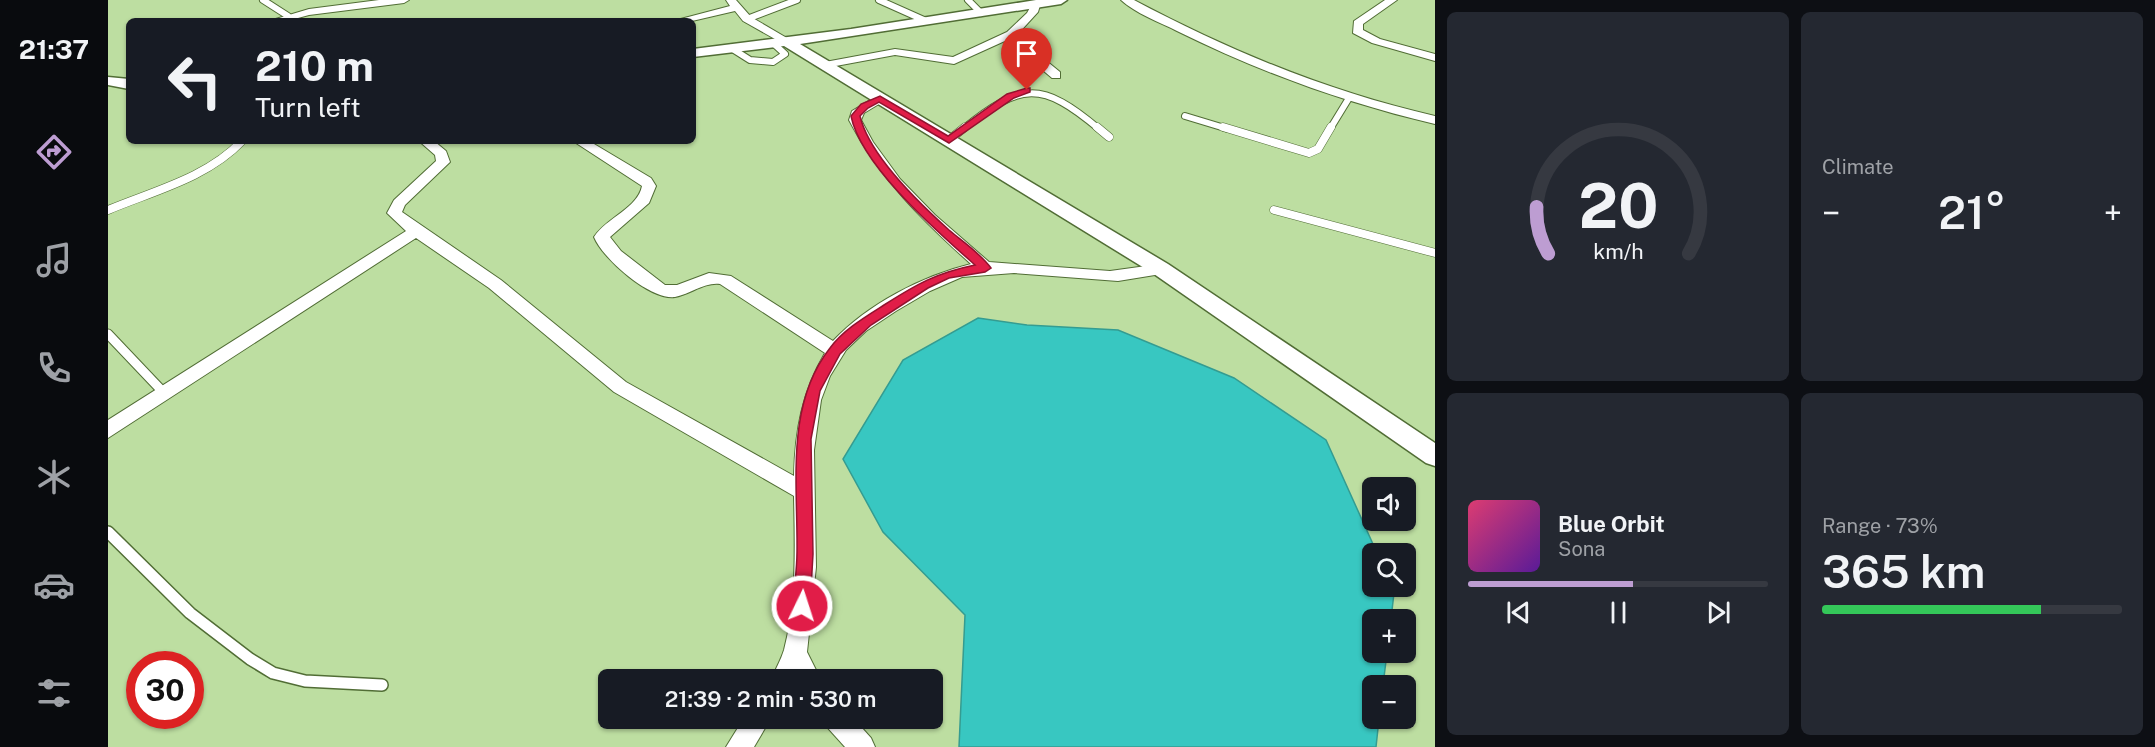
<!DOCTYPE html>
<html lang="en">
<head>
<meta charset="utf-8">
<style>
	body { margin:0; font-family:"Public Sans",sans-serif; background:#242831; color:#f1f3f6; height:100vh; display:flex; flex-direction:column; font-size:22px; white-space:nowrap }
	* { box-sizing:border-box; margin:0 }
	p { font-size:20px; color:#9ea1a6 }
	.icon { flex:none; width:33px; height:33px; fill:none; stroke:currentColor; stroke-width:2; stroke-linecap:round; stroke-linejoin:round }
	.map { position:relative; flex:1; overflow:hidden }
	.sheet { display:flex; flex-direction:column; gap:12px; padding:12px; background:#0d0f14; width:720px }
	.sheet>* { flex:none }
	.guide { position:absolute; left:18px; top:18px; width:570px; height:126px; border-radius:9px; box-shadow:0 2px 4px #0004; background:#171b24; color:#f1f3f6; overflow:hidden }
	.controls { position:absolute; left:1254px; top:477px; display:grid; gap:12px }
	.controls a { display:grid; place-items:center; width:54px; height:54px; border-radius:9px; background:#171b24; box-shadow:0 2px 4px #0004; font-size:30px }
	.speed { position:absolute; left:18px; top:651px; display:flex; gap:12px; font-size:30px; font-weight:700; text-align:center }
	.speed>* { display:grid; place-content:center; width:78px; height:78px; border-radius:50%; background:#171b24; box-shadow:0 2px 4px #0004; line-height:1 }
	.speed .limit { border:9px solid #d22; background:#fff; color:#111 }
	.pin { position:absolute; display:grid; place-items:center; width:51px; height:51px; color:#fff; margin:-62px -26px; border-radius:50% 50% 50% 0; rotate:-45deg; box-shadow:0 0 6px #0007 }
	.pin .icon { rotate:45deg }
	.me { position:absolute; width:66px; margin:-33px; rotate:4deg; stroke-linejoin:round; filter:drop-shadow(0 0 4px #0008) }
	.turn { display:flex; align-items:center; gap:21px; height:126px; padding:0 30px; font-size:27px }
	.turn .icon { width:78px; height:78px; stroke-width:2.5 }
	.turn b { display:block; font-size:42px; line-height:51px }
	.big { font-size:45px; font-weight:600; line-height:1.1 }
	.sheet .card { flex:1; display:flex; flex-direction:column; justify-content:center; gap:9px; min-width:0; padding:0 21px; border-radius:9px; background:#242831 }
	.sheet .dial { align-items:center; gap:0 }
	.dial svg { height:156px; overflow:visible; fill:none; stroke:#363941; stroke-width:7; stroke-linecap:round; text-anchor:middle }
	.dial text { fill:#f1f3f6; stroke:none }
	.song { display:flex; align-items:center; gap:18px }
	.cover { width:72px; height:72px; border-radius:9px; background:linear-gradient(135deg,hsl(340 70% 55%),hsl(270 70% 35%)) }
	.played { height:6px; border-radius:3px; background:linear-gradient(90deg,#bd9dd2 55%,#363941 55%) }
	.keys { display:flex; justify-content:space-around; direction:ltr }
	.heat { display:flex; justify-content:space-between; align-items:center; font-size:33px; direction:ltr }
	.charge { height:9px; border-radius:4px; background:linear-gradient(90deg,#34c759 73%,#363941 0) }
	.sheet .tiles { flex:1; display:grid; gap:12px; grid-template-columns:repeat(2,1fr) }
	.trip { position:absolute; left:490px; top:669px; width:345px; height:60px; border-radius:9px; background:#171b24; box-shadow:0 2px 4px #0004; font-weight:600; line-height:60px; text-align:center }
	main { display:flex; flex:1; min-height:0 }
	.dock { display:flex; flex-direction:column; width:108px; justify-content:space-around; align-items:center; background:#090b0e; color:#9ea1a6 }
	.dock .icon { width:42px; height:42px }
	.dock .current { color:#bd9dd2 }
	.dock b { font-size:27px; color:#f1f3f6 }
	.map>svg:first-child { display:block }
	.water { fill:#38c7c1; stroke:#349c91; stroke-width:1.5 }
	.lines { fill:none; stroke-linecap:round; stroke-linejoin:round }
	.service-far3-casing { stroke:#516d35; stroke-width:8 }
	.service-far2-casing { stroke:#516d35; stroke-width:9 }
	.service-far1-casing { stroke:#516d35; stroke-width:11 }
	.service-casing { stroke:#516d35; stroke-width:14 }
	.minor-casing { stroke:#516d35; stroke-width:2 }
	.tertiary-casing { stroke:#516d35; stroke-width:3 }
	.service-far3 { stroke:#fff; stroke-width:6 }
	.service-far2 { stroke:#fff; stroke-width:8 }
	.service-far1 { stroke:#fff; stroke-width:9 }
	.service { stroke:#fff; stroke-width:11 }
	.minor { fill:#fff; fill-rule:evenodd }
	.tertiary { fill:#fff; fill-rule:evenodd }
	.route { fill:#e11d48; stroke:#92132f; stroke-width:1.5 }
</style>
</head>
<body>
<main>
<nav class="dock">
<b>21:37</b>
<svg class="icon current" aria-label="directions" viewBox="0 0 24 24"><path d="M12 3l9 9-9 9-9-9zM9 14v-3h6M13 9l2 2-2 2"/></svg>
<svg class="icon" aria-label="music" viewBox="0 0 24 24"><path d="M9 18V5l10-2v13"/><circle cx="6" cy="18" r="3"/><circle cx="16" cy="16" r="3"/></svg>
<svg class="icon" aria-label="phone" viewBox="0 0 24 24"><path d="M5 4h4l2 5-3 2q2 4 5 5l2-3 5 2v4C11 20 4 13 5 4z"/></svg>
<svg class="icon" aria-label="climate" viewBox="0 0 24 24"><path d="M12 3v18M4 7l16 10M4 17L20 7"/></svg>
<svg class="icon" aria-label="car" viewBox="0 0 24 24"><path d="M5 17H2v-5l4-1 3-4h7l3 4 3 1v5h-3M9 17h6M6 11h13"/><circle cx="7" cy="17" r="2"/><circle cx="17" cy="17" r="2"/></svg>
<svg class="icon" aria-label="filters" viewBox="0 0 24 24"><path d="M4 7h16M4 17h16"/><circle cx="9" cy="7" r="2"/><circle cx="15" cy="17" r="2"/></svg>
</nav>
<div class="map">
<svg width="1327" height="747" viewBox="0 0 1327 747">
	<rect width="100%" height="100%" fill="#bddea1"/>
	<polygon class="water" points="870,318 919,325 1010,330 1126,378 1218,440 1269,553 1264,554 1264,586 1283,587 1286,593 1283,619 1264,620 1264,652 1279,653 1275,685 1264,686 1264,718 1271,719 1268,747 851,747 857,615 775,532 735,459 795,360"/>
	<g class="lines">
		<g class="service-far3-casing">
			<g id="service-far3">
				<polyline points="155,0 180,16"/>
				<polyline points="771,0 818,21"/>
				<polyline points="860,0 873,13"/>
				<polyline points="639,19 689,0"/>
				<polyline points="623,48 642,60 665,62 677,54 665,43"/>
				<polyline points="1077,116 1120,129"/>
				<path d="M 855,129 C 913,82 934,81 991,129"/>
				<polyline points="1222,129 1241,98"/>
			</g>
		</g>
		<g class="service-far2-casing">
			<g id="service-far2">
				<polyline points="989,127 1001,137"/>
				<polyline points="1115,127 1201,153 1210,149 1223,127"/>
				<polyline points="841,140 857,127"/>
				<path d="M 0,210 C 45,191 99,178 134,141"/>
				<polyline points="1166,210 1327,253"/>
			</g>
		</g>
		<g class="service-far1-casing">
			<polyline id="service-far1" points="0,334 56,393"/>
		</g>
		<g class="service-casing">
			<polyline id="service" points="0,532 82,613 142,659 165,673 197,681 274,685"/>
		</g>
		<g class="minor-casing">
			<g id="minor">
				<polygon points="271,0 301,0 296,3 201,15 179,21 161,21 201,9"/>
				<polygon points="618,0 628,0 643,17 684,41 674,43 635,21 627,11 584,21 565,21 622,6"/>
				<path d="M 1013,0 L 1026,0 C 1122,51 1221,92 1327,116 L 1327,124 C 1237,103 1152,72 1069,31 C 1051,22 1027,13 1013,0 Z"/>
				<polygon points="1277,0 1289,0 1255,24 1255,30 1272,39 1327,54 1327,61 1264,43 1245,33 1246,21"/>
				<polygon points="925,2 933,2 930,12 908,36 952,72 952,78 944,78 899,40 846,64 787,55 717,68 711,65 717,62 787,49 845,57 899,32 919,13"/>
				<path d="M 772,94 L 776,95 L 776,101 L 756,113 L 753,120 L 765,142 L 792,179 L 827,215 L 881,262 L 1002,271 L 1053,264 L 1061,269 L 1053,274 L 1010,281 L 906,273 L 854,277 L 822,291 L 788,311 L 758,331 L 738,350 L 722,376 L 713,400 L 706,450 L 708,567 L 699,652 L 713,680 L 663,680 C 667,670 673,660 676,650 C 689,600 687,547 686,496 L 506,392 L 381,288 L 308,238 L 0,438 L 0,420 L 298,231 L 279,213 L 286,200 L 328,161 L 327,155 L 311,141 L 326,141 L 338,151 L 342,162 L 297,205 L 294,212 L 393,280 L 518,382 L 686,476 C 687,431 694,392 717,353 L 612,284 C 596,282 583,294 567,297 C 542,300 495,259 486,237 C 498,218 530,208 534,186 L 465,141 L 481,141 L 543,178 L 548,186 L 541,203 L 502,237 L 513,251 L 557,285 L 569,285 L 601,273 L 623,276 L 725,341 C 760,304 814,276 863,264 C 815,221 771,178 741,120 L 744,111 Z"/>
				<polygon points="636,718 663,718 646,747 618,747"/>
				<polygon points="716,718 745,718 763,738 767,747 737,747 719,727"/>
			</g>
		</g>
		<g class="tertiary-casing">
			<g id="tertiary">
				<polygon points="928,0 959,0 953,4 692,44 1060,264 1327,443 1327,466 1318,463 1046,274 676,46 585,57 585,49 743,29"/>
				<polygon points="0,77 21,79 21,89 0,85"/>
			</g>
		</g>
		<use href="#service-far3" class="service-far3"/>
		<use href="#service-far2" class="service-far2"/>
		<use href="#service-far1" class="service-far1"/>
		<use href="#service" class="service"/>
		<use href="#minor" class="minor"/>
		<use href="#tertiary" class="tertiary"/>
	</g>
	<path class="route" d="M 919,88 L 922,88 L 922,92 L 906,98 L 841,143 L 771,102 L 760,108 L 752,116 C 761,155 812,204 841,230 C 855,242 872,253 883,268 L 877,272 L 841,278 L 820,288 L 763,325 L 732,354 L 712,391 L 703,439 L 705,554 L 702,606 L 700,612 L 694,615 L 688,612 L 685,606 C 686,588 689,570 689,552 C 690,484 677,405 722,348 C 735,330 757,317 776,305 C 809,284 828,273 867,265 C 830,232 753,166 743,116 L 753,104 L 772,96 L 840,136 L 899,94 Z"/>
</svg>
<div class="controls">
<a><svg class="icon" aria-label="sound" viewBox="0 0 24 24"><path d="M4 9h4l5-4v14l-5-4H4zM17 9q2 3 0 6"/></svg></a>
<a><svg class="icon" aria-label="search" viewBox="0 0 24 24"><circle cx="10" cy="10" r="6"/><path d="M15 15l6 6"/></svg></a>
<a>+</a>
<a>−</a>
</div>
<div class="speed"><div class="limit">30</div></div>
<div class="pin" style="left:919px;top:90px;background:#d93025"><svg class="icon" aria-label="arrive" viewBox="0 0 24 24"><path d="M6 21V4h12l-3 4 3 4H6"/></svg></div>
<svg class="me" style="left:694px;top:606px" viewBox="-20 -20 40 40"><circle r="17" fill="#e11d48" stroke="#fff" stroke-width="3"/><path d="M0-11L8 9 0 5-8 9z" fill="#fff"/></svg>
<div class="trip">21:39 · 2 min · 530 m</div>
<div class="guide">
<div class="turn"><svg class="icon" aria-label="left" viewBox="0 0 24 24"><path d="M17 20v-9H6M10 6l-5 5 5 5"/></svg><div><b>210 m</b>Turn left</div></div>
</div>
</div>
<section class="sheet">
<div class="tiles">
<div class="card dial"><svg viewBox="0 0 100 80">
<path d="M14 69A42 42 0 1 1 86 69"/>
<path d="M14 69A42 42 0 0 1 8 45" stroke="#bd9dd2"/>
<text x="50" y="56" font-size="32" font-weight="700">20</text>
<text x="50" y="72" font-size="11">km/h</text>
</svg></div>
<div class="card"><p>Climate</p>
<div class="heat"><a>−</a><b class="big">21°</b><a>+</a></div>
</div>
<div class="card">
<div class="song"><i class="cover"></i><div><b>Blue Orbit</b><p>Sona</p></div></div>
<div class="played"></div>
<div class="keys"><svg class="icon" aria-label="previous" viewBox="0 0 24 24"><path d="M18 5L8 12l10 7zM5 5v14"/></svg><svg class="icon" aria-label="pause" viewBox="0 0 24 24"><path d="M8 5v14M16 5v14"/></svg><svg class="icon" aria-label="next" viewBox="0 0 24 24"><path d="M6 5l10 7-10 7zM19 5v14"/></svg></div>
</div>
<div class="card"><p>Range · 73%</p><b class="big">365 km</b><div class="charge"></div></div>
</div>
</section>
</main>
</body>
</html>
